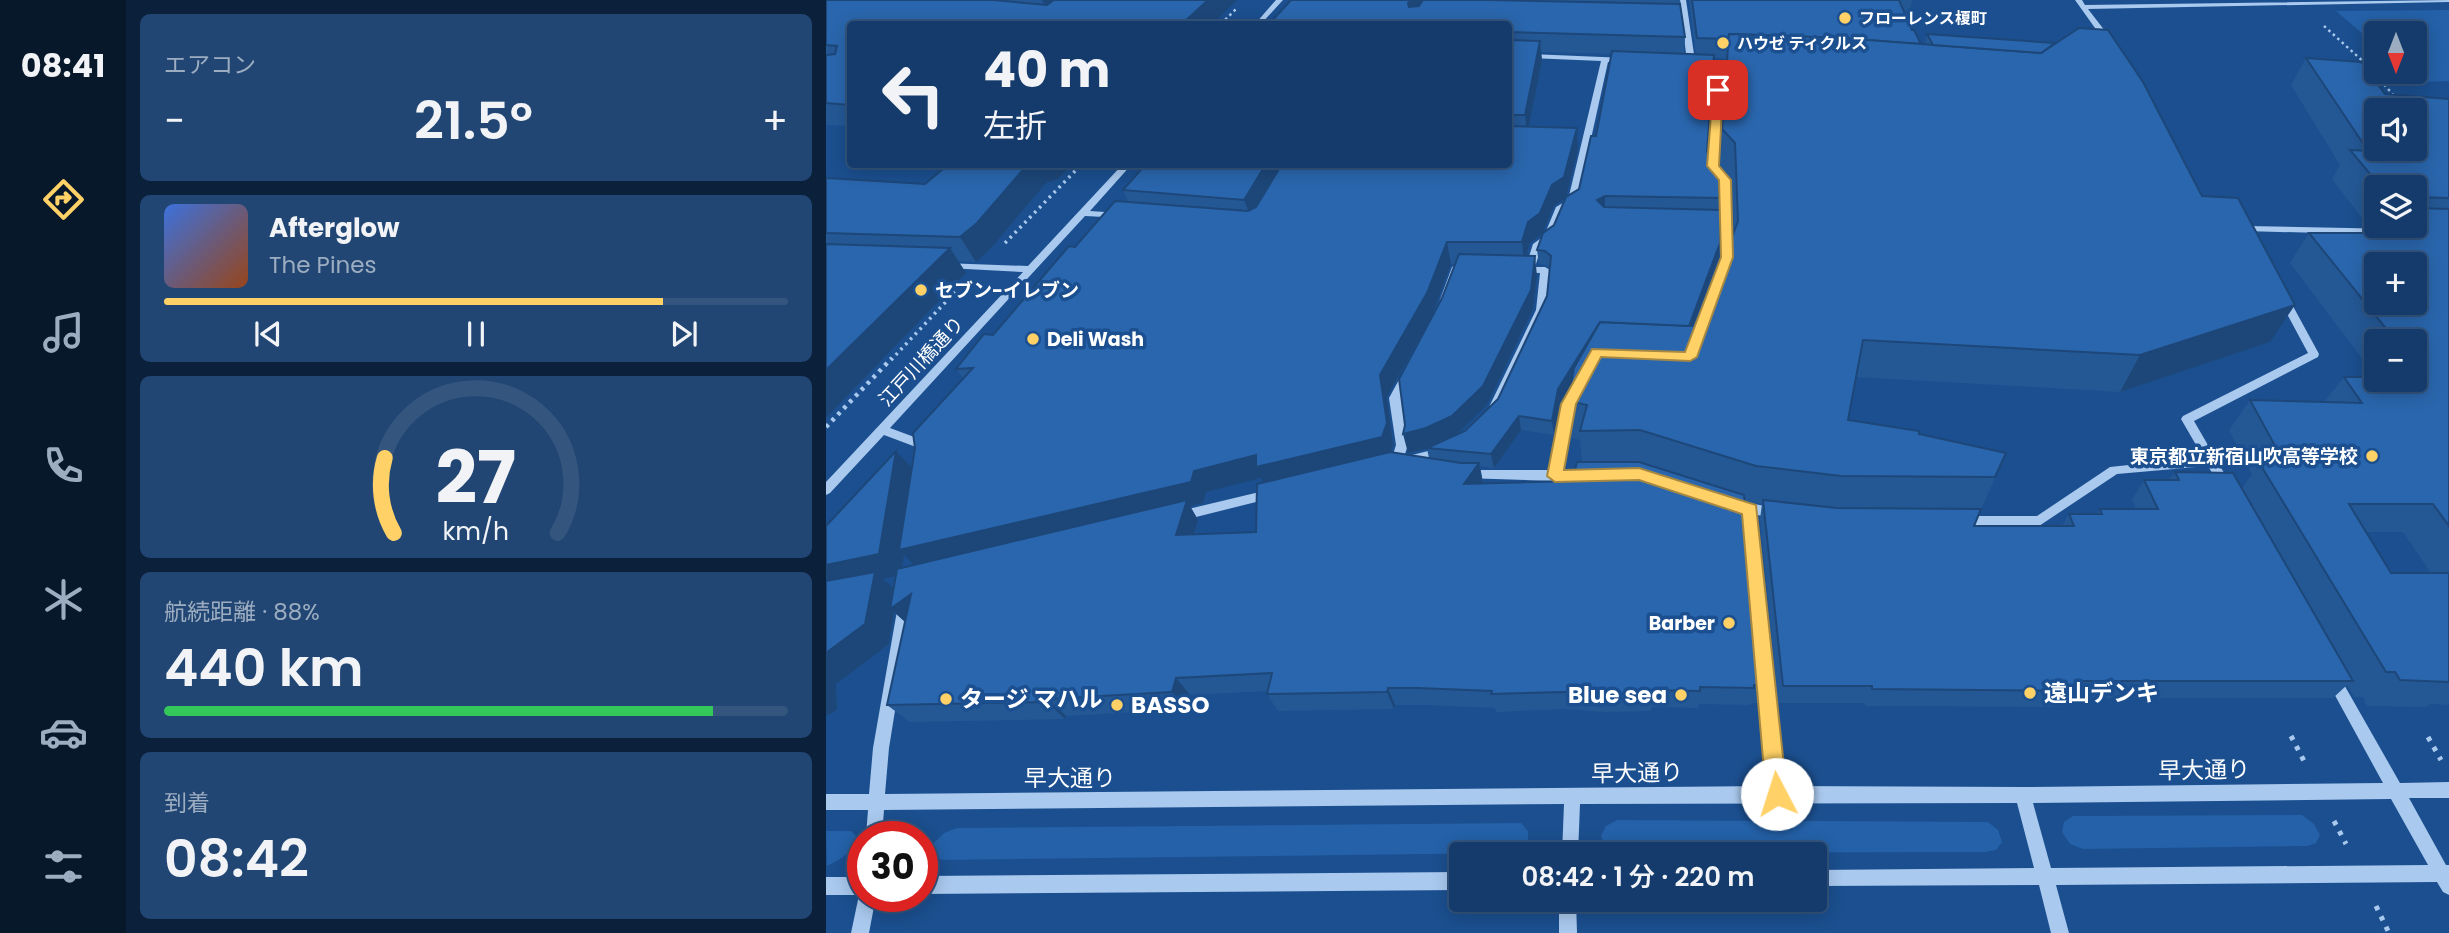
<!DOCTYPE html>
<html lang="ja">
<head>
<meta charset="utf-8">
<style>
	body { margin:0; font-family:Poppins,"Noto Sans JP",sans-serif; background:#214673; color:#f1f3f6; height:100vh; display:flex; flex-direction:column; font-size:26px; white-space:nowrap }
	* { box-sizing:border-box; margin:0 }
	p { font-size:23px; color:#9dadc1 }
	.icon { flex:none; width:38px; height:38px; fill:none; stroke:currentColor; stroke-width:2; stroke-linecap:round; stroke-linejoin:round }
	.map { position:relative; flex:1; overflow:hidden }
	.sheet { display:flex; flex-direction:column; gap:14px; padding:14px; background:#0b203b; width:700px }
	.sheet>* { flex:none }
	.banner { position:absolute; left:21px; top:21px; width:665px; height:147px; border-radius:7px; box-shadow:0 4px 18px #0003,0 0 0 2px #33557e; background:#143b6b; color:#f1f3f6; overflow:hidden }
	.needle { width:46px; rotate:180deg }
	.tools { position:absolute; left:1538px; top:21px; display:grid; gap:14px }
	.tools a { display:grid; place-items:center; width:63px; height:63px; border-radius:7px; background:#143b6b; box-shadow:0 4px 18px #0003,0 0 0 2px #33557e; font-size:35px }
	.speed { position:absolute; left:21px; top:821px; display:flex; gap:14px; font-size:35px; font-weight:700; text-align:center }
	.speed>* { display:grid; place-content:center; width:91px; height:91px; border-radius:50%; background:#143b6b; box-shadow:0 4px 18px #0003,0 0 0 2px #33557e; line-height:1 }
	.speed .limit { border:10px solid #d22; background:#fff; color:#111 }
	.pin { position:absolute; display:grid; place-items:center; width:60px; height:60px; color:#fff; margin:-30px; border-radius:14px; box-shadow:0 4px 10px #0006 }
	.me { position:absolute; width:77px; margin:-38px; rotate:355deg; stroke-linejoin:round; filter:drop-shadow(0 0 5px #0008) }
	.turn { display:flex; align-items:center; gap:24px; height:147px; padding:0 21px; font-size:32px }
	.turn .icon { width:91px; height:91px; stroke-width:2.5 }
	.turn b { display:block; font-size:49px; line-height:60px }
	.big { font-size:52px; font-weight:600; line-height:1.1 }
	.sheet .card { flex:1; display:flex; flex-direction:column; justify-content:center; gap:10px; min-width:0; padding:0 24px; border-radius:10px; background:#214673 }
	.sheet .dial { align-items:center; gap:0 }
	.dial svg { height:182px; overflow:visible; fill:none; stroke:#33557e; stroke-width:7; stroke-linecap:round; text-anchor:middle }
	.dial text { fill:#f1f3f6; stroke:none }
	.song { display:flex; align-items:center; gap:21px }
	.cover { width:84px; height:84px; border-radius:10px; background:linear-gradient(135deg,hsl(220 70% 55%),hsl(20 70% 35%)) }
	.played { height:7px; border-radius:4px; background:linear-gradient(90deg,#ffd166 80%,#33557e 80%) }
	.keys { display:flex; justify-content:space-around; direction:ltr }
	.heat { display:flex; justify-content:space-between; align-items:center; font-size:38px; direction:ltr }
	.charge { height:10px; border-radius:5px; background:linear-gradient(90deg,#34c759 88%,#33557e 0) }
	.trip { position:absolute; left:623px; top:842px; width:378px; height:70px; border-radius:7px; background:#143b6b; box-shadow:0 4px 18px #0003,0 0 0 2px #33557e; font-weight:600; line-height:70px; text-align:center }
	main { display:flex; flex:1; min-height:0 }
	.menu { display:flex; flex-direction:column; width:126px; justify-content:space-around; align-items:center; background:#08182b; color:#9dadc1 }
	.menu .icon { width:49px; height:49px }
	.menu .on { color:#ffd166 }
	.menu b { font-size:32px; color:#f1f3f6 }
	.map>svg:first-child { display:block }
	.green { fill:#2461a8 }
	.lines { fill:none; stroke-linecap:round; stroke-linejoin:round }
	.path-far3 { stroke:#a9c9ee; stroke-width:2.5; stroke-dasharray:2.5 3.5; stroke-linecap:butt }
	.path-far2 { stroke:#a9c9ee; stroke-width:3.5; stroke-dasharray:2.5 4.5; stroke-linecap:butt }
	.path-far1 { stroke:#a9c9ee; stroke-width:4.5; stroke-dasharray:3.5 5; stroke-linecap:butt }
	.path { stroke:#a9c9ee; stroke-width:5; stroke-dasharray:4.5 7; stroke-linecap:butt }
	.minor { fill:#a9c9ee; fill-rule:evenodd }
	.wall { fill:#245895; fill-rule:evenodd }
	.shaded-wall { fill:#1d4779 }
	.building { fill:#2a66ad; stroke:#1d4779; stroke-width:2; fill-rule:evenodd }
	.route { fill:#ffd166; stroke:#a68842; stroke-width:2 }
	.poi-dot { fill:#ffd166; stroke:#1b4f8f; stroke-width:2.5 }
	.labels { text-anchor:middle; stroke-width:7; stroke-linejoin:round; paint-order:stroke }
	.far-poi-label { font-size:16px; font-weight:bold; fill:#fff; stroke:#1b4f8f; text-anchor:start }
	.poi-label { font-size:19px; font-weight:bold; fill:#fff; stroke:#1b4f8f; text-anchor:start }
	.street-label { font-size:19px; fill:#fff; stroke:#1b4f8f }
	.near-poi-label { font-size:23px; font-weight:bold; fill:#fff; stroke:#1b4f8f; text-anchor:start }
	.near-street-label { font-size:23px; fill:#fff; stroke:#1b4f8f }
</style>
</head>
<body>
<main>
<nav class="menu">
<b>08:41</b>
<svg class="icon on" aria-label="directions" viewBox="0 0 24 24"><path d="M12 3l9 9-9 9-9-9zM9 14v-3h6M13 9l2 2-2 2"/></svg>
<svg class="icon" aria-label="music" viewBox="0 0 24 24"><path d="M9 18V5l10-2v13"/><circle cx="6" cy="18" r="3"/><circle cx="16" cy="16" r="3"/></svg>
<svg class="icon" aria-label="phone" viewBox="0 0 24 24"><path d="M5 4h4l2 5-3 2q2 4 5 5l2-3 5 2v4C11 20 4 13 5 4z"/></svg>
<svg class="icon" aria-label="climate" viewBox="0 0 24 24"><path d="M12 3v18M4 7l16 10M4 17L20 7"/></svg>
<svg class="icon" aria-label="car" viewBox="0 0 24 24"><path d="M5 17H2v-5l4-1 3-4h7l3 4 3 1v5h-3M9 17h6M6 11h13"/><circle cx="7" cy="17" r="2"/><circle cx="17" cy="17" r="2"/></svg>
<svg class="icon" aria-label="filters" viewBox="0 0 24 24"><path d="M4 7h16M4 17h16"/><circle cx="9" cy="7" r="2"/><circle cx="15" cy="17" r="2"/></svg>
</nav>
<section class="sheet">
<div class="card"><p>エアコン</p>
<div class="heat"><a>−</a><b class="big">21.5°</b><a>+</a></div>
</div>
<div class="card">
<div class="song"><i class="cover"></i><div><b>Afterglow</b><p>The Pines</p></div></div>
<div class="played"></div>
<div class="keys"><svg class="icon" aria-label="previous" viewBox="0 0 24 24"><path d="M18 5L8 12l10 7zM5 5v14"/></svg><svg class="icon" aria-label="pause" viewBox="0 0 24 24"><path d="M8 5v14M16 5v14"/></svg><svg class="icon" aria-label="next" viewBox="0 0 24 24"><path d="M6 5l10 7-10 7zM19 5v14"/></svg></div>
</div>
<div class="card dial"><svg viewBox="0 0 100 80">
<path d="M14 69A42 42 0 1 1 86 69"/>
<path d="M14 69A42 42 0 0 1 10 36" stroke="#ffd166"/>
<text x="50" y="56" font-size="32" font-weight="700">27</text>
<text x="50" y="72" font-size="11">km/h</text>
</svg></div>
<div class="card"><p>航続距離 · 88%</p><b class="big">440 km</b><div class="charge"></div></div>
<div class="card"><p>到着</p><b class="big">08:42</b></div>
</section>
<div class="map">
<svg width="1623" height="933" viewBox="0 0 1623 933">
	<rect width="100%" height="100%" fill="#1b4f8f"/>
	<g class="green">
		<polygon points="1623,10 1623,81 1593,82 1581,72 1589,72 1589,33 1550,33 1550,45 1510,11"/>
		<polygon points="1476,815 1488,824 1494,835 1490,843 1481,846 1257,849 1244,844 1236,832 1238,822 1247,816"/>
		<polygon points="791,820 1162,822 1172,830 1176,842 1170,850 1160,852 790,853 779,848 775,836 780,826"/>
		<polygon points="695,823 702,831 702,843 694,851 683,853 116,860 107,855 107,844 118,833 131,828"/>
		<path d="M 0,831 L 25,831 L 31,837 C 26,852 16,859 1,866 Z"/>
	</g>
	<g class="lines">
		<g class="path-far3">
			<polyline points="395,24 411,8"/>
			<polyline points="1498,26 1540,64 1571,99"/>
		</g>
		<g class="path-far2">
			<polyline points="179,243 256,164"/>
			<polyline points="65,360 130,291"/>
		</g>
		<polyline class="path-far1" points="0,427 66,358"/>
		<g class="path">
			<polyline points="1465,736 1479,763"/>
			<polyline points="1602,737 1615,760"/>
			<polyline points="1508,821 1520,844"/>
			<polyline points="1550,906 1563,933"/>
		</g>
		<g class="minor">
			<polygon points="450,0 457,0 435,24 429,24"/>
			<polygon points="854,0 860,0 869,61 915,63 919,65 915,67 898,66 891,166 903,179 906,257 903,266 898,269 893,266 896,257 895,179 883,166 890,66 865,65 861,63"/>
			<polygon points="1249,0 1256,0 1259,5 1623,0 1623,2 1262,9 1286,40 1282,42 1279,42"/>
			<path d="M 682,53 L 800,58 L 804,60 L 800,62 L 782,62 L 751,202 L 739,209 L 727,238 L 716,245 L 709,267 L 719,267 L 724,270 L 720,310 L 672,412 L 640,443 L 613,457 L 570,469 L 564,464 L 570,445 L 563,398 L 608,316 L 626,267 L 631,264 L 700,266 L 707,244 L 718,236 L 730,207 L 742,200 L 775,61 L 682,57 ZM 635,270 L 714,273 L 710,310 L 663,407 L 632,437 L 606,450 L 578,457 L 582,445 L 575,398 L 618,316 Z"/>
			<polygon points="297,164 306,164 264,211 294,213 299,216 297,218 259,216 64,428 99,441 103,452 101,455 93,455 90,447 58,435 4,493 0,495 0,482 197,272 121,268 116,265 117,263 202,266"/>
			<polygon points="1421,226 1571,229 1576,232 1571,235 1418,231 1416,229"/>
			<polygon points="1457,294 1462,297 1493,354 1492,357 1368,421 1405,485 1403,488 1395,488 1382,466 1291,474 1213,526 1130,525 1129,521 1130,517 1135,516 1211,516 1284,467 1377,457 1355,419 1357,416 1482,353 1452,297"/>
			<polygon points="749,388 755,392 748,404 736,470 767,472 769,475 767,478 729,481 637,478 635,475 637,472 641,470 724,470 736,404 745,389"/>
			<polygon points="446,489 450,491 452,494 450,497 354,521 349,520 348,516 349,512 354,511"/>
			<path d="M 906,500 L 950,508 L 955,509 L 956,513 L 955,517 L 950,518 L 931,515 L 958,786 L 1197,787 L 1557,783 L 1500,679 L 1502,674 L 1507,672 L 1512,674 L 1574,783 L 1623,782 L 1623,798 L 1583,798 L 1620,865 L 1623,865 L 1623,895 L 1617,892 L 1611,882 L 1230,885 L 1243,933 L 1225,933 L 1213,885 L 989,886 L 989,870 L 1208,868 L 1191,803 L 754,804 L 752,854 L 736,854 L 738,804 L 58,810 L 56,836 L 40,836 L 42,810 L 0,810 L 0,794 L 43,794 L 47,748 L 72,605 L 74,601 L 79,599 L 84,601 L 86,605 L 63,748 L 59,794 L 942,786 L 918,512 L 902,509 L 900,505 L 902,501 ZM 1565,799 L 1602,865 L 1225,868 L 1207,803 Z"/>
			<polygon points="635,872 635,890 96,894 96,876"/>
			<polygon points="0,877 37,877 37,896 50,896 43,933 25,933 33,895 0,895"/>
			<polygon points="733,900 750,900 751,933 733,933"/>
		</g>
	</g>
	<g class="wall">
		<polygon points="0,0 411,0 24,24 24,126 0,125"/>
		<path d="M 465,0 L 854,0 L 859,37 L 858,54 L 870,54 L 863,0 L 1086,0 L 1082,19 L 1075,4 L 1086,30 L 1095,44 L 1099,44 L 1101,34 L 1444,342 L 1294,392 L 1030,377 L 1022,420 L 1180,453 L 1148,526 L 1236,526 L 1243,514 L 1271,514 L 1274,509 L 1310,509 L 1306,500 L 1318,480 L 1343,480 L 1349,472 L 1416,488 L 1426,474 L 1403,430 L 1424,400 L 1498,402 L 1518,377 L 1550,377 L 1464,263 L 1483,233 L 1554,233 L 1559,226 L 1542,226 L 1506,179 L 1514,165 L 1465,85 L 1480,58 L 1559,94 L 1623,99 L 1623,705 L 1605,704 L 1600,707 L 1541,706 L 1537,697 L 1528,697 L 1521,685 L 1507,698 L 1249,698 L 1242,707 L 1039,706 L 1039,703 L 952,703 L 934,519 L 936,504 L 919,501 L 936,685 L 932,703 L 925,703 L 924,705 L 873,704 L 872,708 L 826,707 L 825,711 L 778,712 L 741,709 L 670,712 L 669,708 L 599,705 L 569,705 L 568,709 L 452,711 L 441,694 L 442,691 L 364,695 L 360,709 L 240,716 L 239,719 L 84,722 L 61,705 L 79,622 L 68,612 L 63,644 L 10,684 L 11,710 L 0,716 L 0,526 L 70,451 L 86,468 L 138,379 L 130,369 L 167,335 L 249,247 L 302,202 L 297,190 L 320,164 L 630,164 L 629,167 L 682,164 L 682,24 ZM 715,52 L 786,54 L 770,136 L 753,189 L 740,198 L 752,149 L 751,128 L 703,127 L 716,61 ZM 888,58 L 901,59 L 894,165 L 906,179 L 908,233 L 874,321 L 867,326 L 893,257 L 894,243 L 893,210 L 893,198 L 881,152 ZM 1550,187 L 1589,187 L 1589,226 L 1550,226 ZM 740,198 L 728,225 L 711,250 L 713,264 L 720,265 L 724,268 L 721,296 L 672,399 L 639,431 L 630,435 L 661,405 L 707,309 L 711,276 L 700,256 L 704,243 L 716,234 L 728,206 ZM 625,264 L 629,264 L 616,298 L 582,453 L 601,449 L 603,458 L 565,452 L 567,445 L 561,397 L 606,315 ZM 1550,341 L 1589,341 L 1589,380 L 1550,380 ZM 745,384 L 742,401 L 745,438 L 754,440 L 756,462 L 746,481 L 657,483 L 654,466 L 668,468 L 695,430 L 728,435 L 734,403 ZM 435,478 L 437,482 L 430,532 L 368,534 L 372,520 L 364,506 L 377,503 L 380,492 ZM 1540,532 L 1577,532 L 1605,573 L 1565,573 ZM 78,555 L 89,565 L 76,568 ZM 70,576 L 68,589 L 57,579 Z"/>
		<polygon points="123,164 247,164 232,179 220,183 166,247 150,262 132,261 140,273 0,418 0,178 99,184"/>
	</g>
	<g class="shaded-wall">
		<polygon points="216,0 254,0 225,19"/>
		<polygon points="382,0 411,0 386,24 356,24"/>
		<polygon points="585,0 601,0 586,23 582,3"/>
		<polygon points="714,41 716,61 701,136 699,115"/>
		<polygon points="751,128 752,149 740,198 728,206 716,234 704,243 698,263 696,242 702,222"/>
		<polygon points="202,164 247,164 232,179 220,183 166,247 150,262 134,237"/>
		<polygon points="440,164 461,164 426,221 418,200"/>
		<polygon points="619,164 630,164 623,184"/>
		<polygon points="779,196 779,209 771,200"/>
		<polygon points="621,242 625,264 606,315 561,397 567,445 563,459 440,488 435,478 380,492 377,503 364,506 372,520 362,554 94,571 78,555 75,575 57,579 72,592 85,594 85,627 68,612 63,644 10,684 11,710 0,716 0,565 70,451 90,472 368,471 554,375"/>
		<polygon points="894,243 893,257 858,350 859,336"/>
		<polygon points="124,248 140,273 0,418 0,370"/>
		<polygon points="709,256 711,276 707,309 661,405 630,435 605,448 582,453 577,434"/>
		<polygon points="1469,305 1444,342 1294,392 1314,355"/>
		<polygon points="766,332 767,346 734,403 728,435 726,421 732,389"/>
		<polygon points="693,416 695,430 668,468 665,454"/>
		<polygon points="653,463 657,483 642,503 638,484"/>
		<polygon points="350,678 364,695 360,709 346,692"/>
		<polygon points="562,688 569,705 568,709 561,692"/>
		<polygon points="222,699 240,716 239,719 221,702"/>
	</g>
	<g class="building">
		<polygon points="0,0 167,0 221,5 228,0 382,0 356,24 24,24 24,105 0,103 0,55 9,54 11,46 0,45"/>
		<polygon points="465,0 585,0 582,3 583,7 593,6 597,0 660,0 854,4 859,37 682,32 682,24 443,24"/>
		<polygon points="866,0 1073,0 1086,30 1088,30 1095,44 1015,38 903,34 903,39 871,38"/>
		<polygon points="1253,28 1282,30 1317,82 1376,196 1412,198 1469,305 1314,355 1037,340 1022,420 1093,431 1093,434 1180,453 1169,477 1015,476 930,466 814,430 754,431 761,405 742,401 748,368 774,322 868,326 874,321 912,221 909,143 896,129 903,34 1015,38 1215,53"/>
		<polygon points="1101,34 1229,43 1215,53 1107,45"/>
		<polygon points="682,40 714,41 699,115 682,115"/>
		<polygon points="786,51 888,55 881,152 893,166 893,198 779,196 771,200 778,207 894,210 894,243 863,326 774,322 732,389 726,421 693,416 665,454 601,448 639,431 672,399 721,296 725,256 719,251 711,250 717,233 728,225 740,197 753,189 765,136 770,136"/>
		<path d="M 1480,58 L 1535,62 L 1559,94 L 1623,99 L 1623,198 L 1589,197 L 1589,187 L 1555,187 L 1524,150 L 1542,151 ZM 1550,110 L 1589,110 L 1589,149 L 1550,149 Z"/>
		<polygon points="682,126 751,128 738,177 726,185 714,213 702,222 696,242 621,242 601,293 554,375 561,423 556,437 430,467 430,455 368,471 365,482 73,550 89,448 87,433 147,368 130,369 158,334 167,335 243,246 249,247 289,201 422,211 430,207 456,164 620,164 625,169 634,164 682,164"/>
		<polygon points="123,164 202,164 151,223 134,237 0,233 0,178 99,184"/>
		<polygon points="320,164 440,164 418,200 297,190"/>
		<path d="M 1589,208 L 1623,209 L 1623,526 L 1607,504 L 1523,504 L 1565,573 L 1623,573 L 1623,682 L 1574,680 L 1569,672 L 1560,672 L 1434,464 L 1459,464 L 1424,400 L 1536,403 L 1518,377 L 1550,377 L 1550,380 L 1589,380 L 1589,377 L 1599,377 L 1589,365 L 1589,341 L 1570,341 L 1483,233 L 1593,233 L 1587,226 L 1589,226 ZM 1550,264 L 1589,264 L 1589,303 L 1550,303 Z"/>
		<polygon points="0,244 124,248 0,370"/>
		<polygon points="633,254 709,256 705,290 657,386 626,416 600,428 577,434 579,425 573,379 616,298"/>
		<polygon points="70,451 53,554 0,565 0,526"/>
		<polygon points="564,452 635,463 653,463 638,484 746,481 751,462 813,462 918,495 936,685 928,685 928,688 874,687 874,691 826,690 826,694 777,694 739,692 665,694 666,691 592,688 562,688 561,692 441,694 446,673 350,678 346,692 222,699 221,702 61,705 85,594 64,609 71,569 361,500 350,535 430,532 431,484"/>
		<polygon points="1349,472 1407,473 1527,681 1251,681 1255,691 1046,689 1046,686 957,686 937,500 1011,508 1155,509 1148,526 1248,526 1243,514 1276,514 1274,509 1332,509 1318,480 1353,480"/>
		<polygon points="49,572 39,624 0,653 0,581"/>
	</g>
	<polygon class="route" points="892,87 897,90 893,166 905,180 907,257 871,357 864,361 775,357 750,404 738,470 813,468 930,505 961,794 958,802 951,805 943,802 940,794 916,514 813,480 729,482 721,476 735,404 766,349 859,352 895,257 893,180 881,166 887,90"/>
	<g class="poi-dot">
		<circle cx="1019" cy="18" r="7"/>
		<circle cx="897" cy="43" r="7"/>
		<circle cx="95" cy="290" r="7"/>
		<circle cx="207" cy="339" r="7"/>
		<circle cx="1546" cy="456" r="7"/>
		<circle cx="903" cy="623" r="7"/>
		<circle cx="1204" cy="693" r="7"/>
		<circle cx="855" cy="695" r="7"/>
		<circle cx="120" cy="699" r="7"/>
		<circle cx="291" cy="705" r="7"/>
	</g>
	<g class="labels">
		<g class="far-poi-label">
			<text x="1033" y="24">フローレンス榎町</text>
			<text x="911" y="49">ハウゼ ティクルス</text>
		</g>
		<g class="poi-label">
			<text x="109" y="297">セブン-イレブン</text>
			<text x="221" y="346">Deli Wash</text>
			<text x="1532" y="463" text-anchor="end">東京都立新宿山吹高等学校</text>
			<text x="889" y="630" text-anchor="end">Barber</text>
		</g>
		<g class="street-label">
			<text transform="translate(95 361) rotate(-47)" y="7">江戸川橋通り</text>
		</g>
		<g class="near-poi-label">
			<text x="1218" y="701">遠山デンキ</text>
			<text x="841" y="703" text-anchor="end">Blue sea</text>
			<text x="134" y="707">タージ マハル</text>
			<text x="305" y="713">BASSO</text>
		</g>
		<g class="near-street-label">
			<text transform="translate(1378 770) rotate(-1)" y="8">早大通り</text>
			<text transform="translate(811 773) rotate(-1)" y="8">早大通り</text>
			<text x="244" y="786">早大通り</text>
		</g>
	</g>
</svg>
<div class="tools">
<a><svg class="needle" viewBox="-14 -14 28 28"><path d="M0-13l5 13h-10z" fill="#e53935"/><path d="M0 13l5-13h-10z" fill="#9dadc1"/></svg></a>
<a><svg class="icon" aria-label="sound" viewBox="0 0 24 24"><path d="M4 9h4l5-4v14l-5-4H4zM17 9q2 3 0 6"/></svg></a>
<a><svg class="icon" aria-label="layers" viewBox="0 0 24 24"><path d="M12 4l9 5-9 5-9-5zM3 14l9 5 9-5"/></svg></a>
<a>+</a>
<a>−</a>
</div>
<div class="speed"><div class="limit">30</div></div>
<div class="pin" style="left:892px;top:90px;background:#d93025"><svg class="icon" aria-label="arrive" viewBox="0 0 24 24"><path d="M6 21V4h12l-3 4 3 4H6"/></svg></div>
<svg class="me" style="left:951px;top:794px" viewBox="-20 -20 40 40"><circle r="19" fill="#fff"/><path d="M0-13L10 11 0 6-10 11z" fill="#ffd166"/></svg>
<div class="trip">08:42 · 1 分 · 220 m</div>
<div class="banner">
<div class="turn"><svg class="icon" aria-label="left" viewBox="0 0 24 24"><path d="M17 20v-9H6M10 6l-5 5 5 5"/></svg><div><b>40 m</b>左折</div></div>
</div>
</div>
</main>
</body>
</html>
